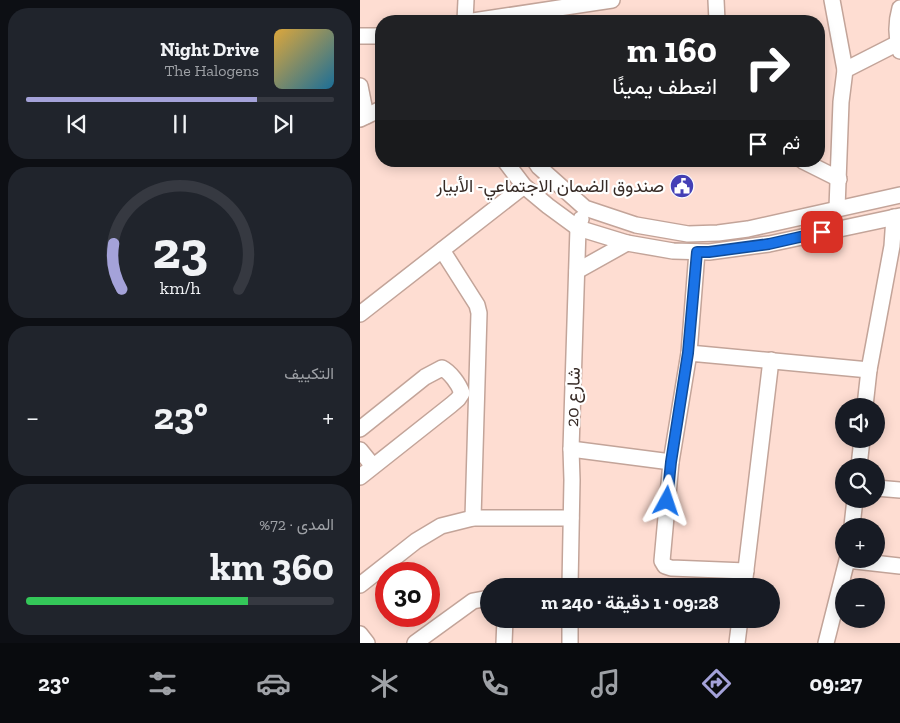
<!DOCTYPE html>
<html lang="ar">
<head>
<meta charset="utf-8">
<style>
	body { margin:0; font-family:"Zilla Slab",Vazirmatn,serif; background:#20242c; color:#f1f3f6; direction:rtl; height:100vh; display:flex; flex-direction:column; font-size:19px; white-space:nowrap }
	* { box-sizing:border-box; margin:0 }
	p { font-size:16px; color:#9ea1a6 }
	.icon { flex:none; width:28px; height:28px; fill:none; stroke:currentColor; stroke-width:2; stroke-linecap:round; stroke-linejoin:round }
	.map { position:relative; flex:1; overflow:hidden; direction:ltr }
	.sheet { display:flex; flex-direction:column; gap:8px; padding:8px; background:#0d0f14; width:360px }
	.sheet>* { flex:none }
	.top-card { position:absolute; left:15px; top:15px; width:450px; height:152px; border-radius:20px; box-shadow:0 2px 12px #0003; direction:rtl; background:#202124; color:#fff; overflow:hidden }
	.buttons { position:absolute; left:475px; top:398px; display:grid; gap:10px }
	.buttons a { display:grid; place-items:center; width:50px; height:50px; border-radius:50%; background:#171b24; box-shadow:0 2px 12px #0003; font-size:25px }
	.speed { position:absolute; left:15px; top:562px; display:flex; gap:10px; font-size:25px; font-weight:700; text-align:center }
	.speed>* { display:grid; place-content:center; width:65px; height:65px; border-radius:50%; background:#171b24; box-shadow:0 2px 12px #0003; line-height:1 }
	.speed .limit { border:8px solid #d22; background:#fff; color:#111 }
	.pin { position:absolute; display:grid; place-items:center; width:42px; height:42px; color:#fff; margin:-21px; border-radius:10px; box-shadow:0 2px 8px #0006 }
	.me { position:absolute; width:55px; margin:-28px; rotate:5deg; stroke-linejoin:round; filter:drop-shadow(0 0 4px #0008) }
	.turn { display:flex; align-items:center; gap:18px; height:105px; padding:0 25px; font-size:22px }
	.turn .icon { width:65px; height:65px; stroke-width:2.5 }
	.turn b { display:block; font-size:35px; line-height:42px }
	.then { display:flex; align-items:center; height:48px; padding:0 25px; background:#0003; gap:10px; font-size:19px }
	.big { font-size:38px; font-weight:700; line-height:1.1 }
	.sheet .card { flex:1; display:flex; flex-direction:column; justify-content:center; gap:8px; min-width:0; padding:0 18px; border-radius:20px; background:#20242c }
	.sheet .dial { align-items:center; gap:0 }
	.dial svg { height:130px; overflow:visible; fill:none; stroke:#363941; stroke-width:7; stroke-linecap:round; text-anchor:middle }
	.dial text { fill:#f1f3f6; stroke:none }
	.song { display:flex; align-items:center; gap:15px }
	.cover { width:60px; height:60px; border-radius:8px; background:linear-gradient(135deg,hsl(40 70% 55%),hsl(200 70% 35%)) }
	.played { height:5px; border-radius:2px; background:linear-gradient(90deg,#a4a2d9 75%,#363941 75%) }
	.keys { display:flex; justify-content:space-around; direction:ltr }
	.heat { display:flex; justify-content:space-between; align-items:center; font-size:28px; direction:ltr }
	.charge { height:8px; border-radius:4px; background:linear-gradient(90deg,#34c759 72%,#363941 0) }
	.trip { position:absolute; left:120px; top:578px; width:300px; height:50px; border-radius:25px; background:#171b24; box-shadow:0 2px 12px #0003; font-weight:700; line-height:50px; text-align:center; direction:rtl }
	.menu { display:flex; height:80px; justify-content:space-around; align-items:center; background:#090b0e; color:#9ea1a6 }
	.menu .icon { width:35px; height:35px }
	.menu .selected { color:#a4a2d9 }
	.menu b { font-size:22px; color:#f1f3f6 }
	main { display:flex; flex:1; min-height:0 }
	.map>svg:first-child { display:block }
	.lines { fill:none; stroke-linecap:round; stroke-linejoin:round }
	.minor-casing { stroke:#c3a499; stroke-width:18 }
	.minor { stroke:#fff; stroke-width:15 }
	.route-casing { stroke:#114b97; stroke-width:12 }
	.route { stroke:#1a73e8; stroke-width:9 }
	.labels { text-anchor:middle; stroke-width:4.5; stroke-linejoin:round; paint-order:stroke }
	.poi-label { font-size:18px; fill:#372b26; stroke:#fff; text-anchor:end }
	.street-label { font-size:18px; fill:#372b26; stroke:#fff }
</style>
</head>
<body>
<main>
<div class="map">
<svg width="540" height="643" viewBox="0 0 540 643">
	<rect width="100%" height="100%" fill="#feddd2"/>
	<g class="lines">
		<g class="minor-casing">
			<g id="minor">
				<polyline points="356,0 357,21"/>
				<polyline points="472,0 485,70"/>
				<polyline points="105,21 106,0"/>
				<polyline points="113,21 252,0"/>
				<polyline points="0,36 21,36"/>
				<path d="M 540,51 C 536,37 536,22 540,8"/>
				<polyline points="0,86 6,116"/>
				<polyline points="0,119 21,109"/>
				<polyline points="145,161 164,186 188,206 218,228 267,243 313,251 349,252 409,244 540,216"/>
				<polyline points="175,161 179,167 225,208 276,225 328,234 358,233 388,229 540,195"/>
				<polyline points="443,161 479,179"/>
				<polyline points="477,208 481,102 485,70 540,42"/>
				<polyline points="82,250 117,305 119,313 113,518"/>
				<polyline points="217,271 267,243"/>
				<polyline points="0,314 164,186"/>
				<polyline points="329,353 337,252"/>
				<polyline points="505,406 509,370 532,246 534,217"/>
				<path d="M 0,429 L 65,377 L 82,368 C 90,372 99,384 102,393 L 98,399 L 91,405 L 0,477"/>
				<polyline points="211,449 311,462"/>
				<polyline points="0,450 13,466"/>
				<polyline points="499,466 502,439"/>
				<polyline points="516,488 540,490"/>
				<polyline points="492,526 495,499"/>
				<polyline points="386,571 311,568 305,566 302,561 311,462 329,353 509,370"/>
				<polyline points="0,585 56,541 81,526 113,518 211,518"/>
				<polyline points="210,586 212,480 211,449 218,228 221,219"/>
				<polyline points="384,586 411,360"/>
				<polyline points="0,634 7,643"/>
				<polyline points="55,643 113,601 129,598"/>
				<polyline points="144,643 145,619"/>
				<polyline points="210,643 210,619"/>
				<polyline points="377,643 380,619"/>
				<polyline points="466,643 487,560 540,566"/>
			</g>
		</g>
		<use href="#minor" class="minor"/>
	</g>
	<g class="lines">
		<g class="route-casing">
			<polyline id="route" points="307,501 311,462 328,353 337,252 349,252 409,244 462,232"/>
		</g>
		<use href="#route" class="route"/>
	</g>
	<defs>
		<g id="civic-disc" transform="scale(1.25)"><circle r="9.5" fill="#4540b6" stroke="#fff"/><path d="M-.6-6.5H3V-4.5H.6V-3L4-1V1h2V6H-6V1h2V-1L-.6-3ZM-1.2 2.5V6h2.4V2.5Z" fill="#fff"/></g>
	</defs>
	<g fill-rule="evenodd">
		<use href="#civic-disc" x="322" y="186"/>
	</g>
	<g class="labels">
		<g class="poi-label">
			<text x="304" y="192">صندوق الضمان الاجتماعي- الأبيار</text>
		</g>
		<g class="street-label">
			<text transform="translate(213 397) rotate(-88)" y="6">شارع 20</text>
		</g>
	</g>
</svg>
<div class="buttons">
<a><svg class="icon" aria-label="sound" viewBox="0 0 24 24"><path d="M4 9h4l5-4v14l-5-4H4zM17 9q2 3 0 6"/></svg></a>
<a><svg class="icon" aria-label="search" viewBox="0 0 24 24"><circle cx="10" cy="10" r="6"/><path d="M15 15l6 6"/></svg></a>
<a>+</a>
<a>−</a>
</div>
<div class="speed"><div class="limit">30</div></div>
<div class="pin" style="left:462px;top:232px;background:#d93025"><svg class="icon" aria-label="arrive" viewBox="0 0 24 24"><path d="M6 21V4h12l-3 4 3 4H6"/></svg></div>
<svg class="me" style="left:307px;top:501px" viewBox="-20 -20 40 40"><path d="M0-17L14 15 0 8-14 15z" fill="#1a73e8" stroke="#fff" stroke-width="4"/></svg>
<div class="trip">09:28 · 1 دقيقة · 240 m</div>
<div class="top-card">
<div class="turn"><svg class="icon" aria-label="right" viewBox="0 0 24 24"><path d="M7 20v-9h11M14 6l5 5-5 5"/></svg><div><b>160 m</b>انعطف يمينًا</div></div>
<div class="then">ثم<svg class="icon" aria-label="arrive" viewBox="0 0 24 24"><path d="M6 21V4h12l-3 4 3 4H6"/></svg></div>
</div>
</div>
<section class="sheet">
<div class="card">
<div class="song"><i class="cover"></i><div><b>Night Drive</b><p>The Halogens</p></div></div>
<div class="played"></div>
<div class="keys"><svg class="icon" aria-label="previous" viewBox="0 0 24 24"><path d="M18 5L8 12l10 7zM5 5v14"/></svg><svg class="icon" aria-label="pause" viewBox="0 0 24 24"><path d="M8 5v14M16 5v14"/></svg><svg class="icon" aria-label="next" viewBox="0 0 24 24"><path d="M6 5l10 7-10 7zM19 5v14"/></svg></div>
</div>
<div class="card dial"><svg viewBox="0 0 100 80">
<path d="M14 69A42 42 0 1 1 86 69"/>
<path d="M14 69A42 42 0 0 1 9 41" stroke="#a4a2d9"/>
<text x="50" y="56" font-size="32" font-weight="700">23</text>
<text x="50" y="72" font-size="11">km/h</text>
</svg></div>
<div class="card"><p>التكييف</p>
<div class="heat"><a>−</a><b class="big">23°</b><a>+</a></div>
</div>
<div class="card"><p>المدى · 72%</p><b class="big">360 km</b><div class="charge"></div></div>
</section>
</main>
<nav class="menu">
<b>09:27</b>
<svg class="icon selected" aria-label="directions" viewBox="0 0 24 24"><path d="M12 3l9 9-9 9-9-9zM9 14v-3h6M13 9l2 2-2 2"/></svg>
<svg class="icon" aria-label="music" viewBox="0 0 24 24"><path d="M9 18V5l10-2v13"/><circle cx="6" cy="18" r="3"/><circle cx="16" cy="16" r="3"/></svg>
<svg class="icon" aria-label="phone" viewBox="0 0 24 24"><path d="M5 4h4l2 5-3 2q2 4 5 5l2-3 5 2v4C11 20 4 13 5 4z"/></svg>
<svg class="icon" aria-label="climate" viewBox="0 0 24 24"><path d="M12 3v18M4 7l16 10M4 17L20 7"/></svg>
<svg class="icon" aria-label="car" viewBox="0 0 24 24"><path d="M5 17H2v-5l4-1 3-4h7l3 4 3 1v5h-3M9 17h6M6 11h13"/><circle cx="7" cy="17" r="2"/><circle cx="17" cy="17" r="2"/></svg>
<svg class="icon" aria-label="filters" viewBox="0 0 24 24"><path d="M4 7h16M4 17h16"/><circle cx="9" cy="7" r="2"/><circle cx="15" cy="17" r="2"/></svg>
<b>23°</b>
</nav>
</body>
</html>
